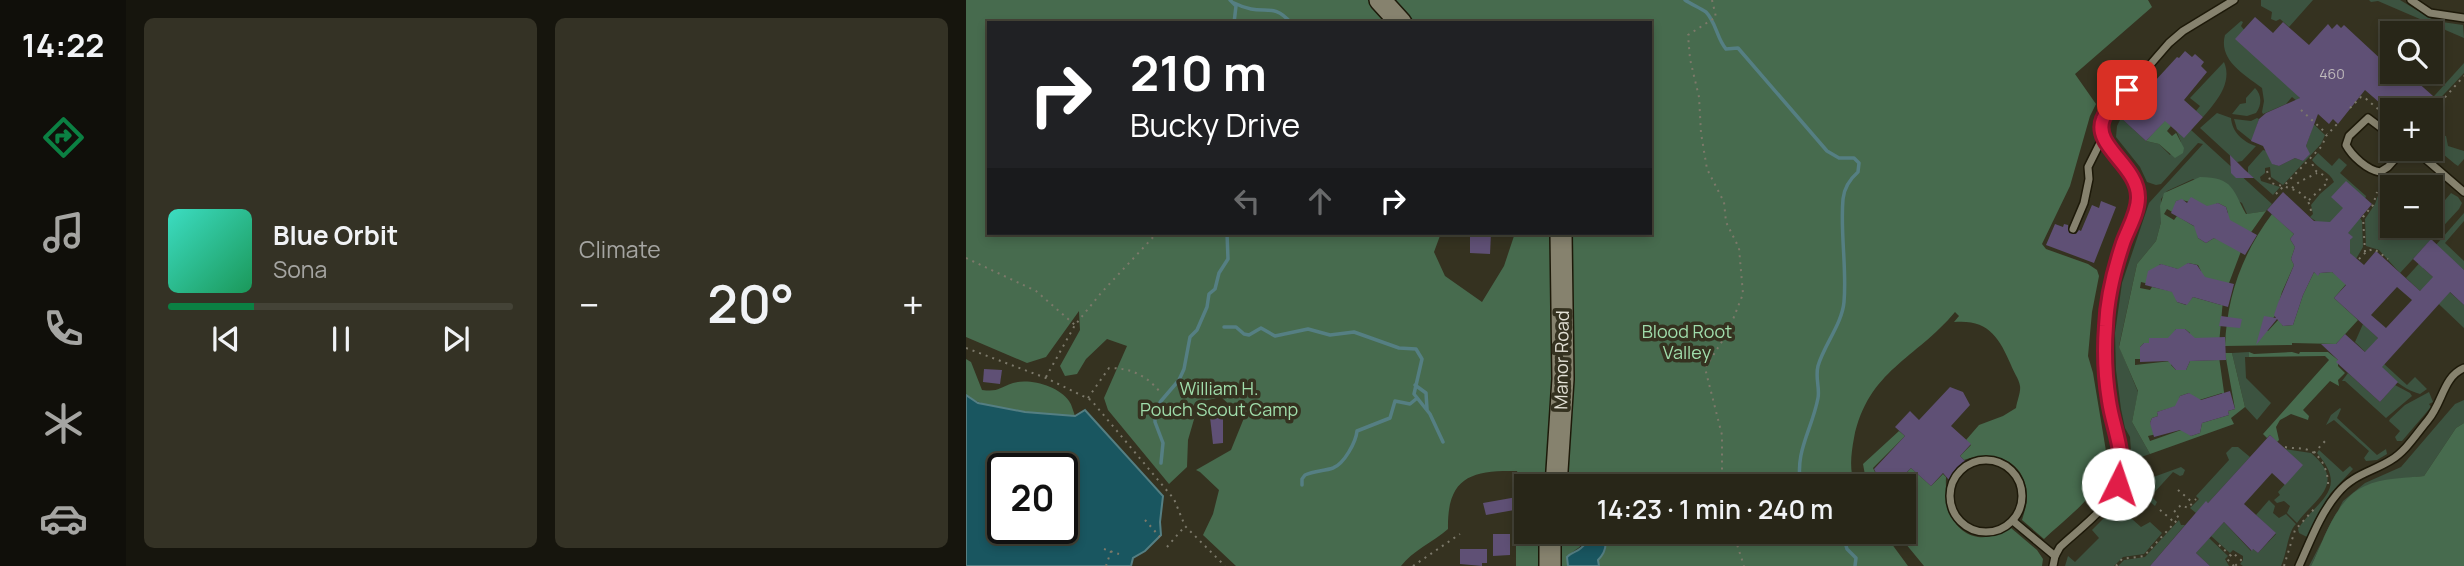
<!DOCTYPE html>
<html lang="en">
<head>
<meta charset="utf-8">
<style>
	body { margin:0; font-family:Manrope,sans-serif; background:#343225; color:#f1f3f6; height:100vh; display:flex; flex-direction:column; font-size:26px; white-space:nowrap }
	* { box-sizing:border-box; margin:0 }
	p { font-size:23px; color:#a5a5a2 }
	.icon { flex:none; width:38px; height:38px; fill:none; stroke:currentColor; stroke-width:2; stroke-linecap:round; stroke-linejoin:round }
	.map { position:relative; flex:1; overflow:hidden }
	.sheet { display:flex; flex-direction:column; gap:18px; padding:18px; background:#16150d; width:840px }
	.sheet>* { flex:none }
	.top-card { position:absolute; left:21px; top:21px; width:665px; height:214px; border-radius:0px; box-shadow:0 4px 10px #0003,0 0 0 2px #444337; background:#202124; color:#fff; overflow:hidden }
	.tools { position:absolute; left:1414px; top:21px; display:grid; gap:14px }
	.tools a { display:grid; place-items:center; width:63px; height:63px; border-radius:0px; background:#282618; box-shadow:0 4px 10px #0003,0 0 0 2px #444337; font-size:35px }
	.speed { position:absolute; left:21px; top:453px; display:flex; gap:14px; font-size:35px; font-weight:700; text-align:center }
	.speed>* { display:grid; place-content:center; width:91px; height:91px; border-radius:50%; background:#282618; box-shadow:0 4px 10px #0003,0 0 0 2px #444337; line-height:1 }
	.speed .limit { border:4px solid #111; border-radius:10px; background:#fff; color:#111 }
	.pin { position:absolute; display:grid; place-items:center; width:60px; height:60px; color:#fff; margin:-30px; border-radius:14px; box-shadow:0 4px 10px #0006 }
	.me { position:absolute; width:77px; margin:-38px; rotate:4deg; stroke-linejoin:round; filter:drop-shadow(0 0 5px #0008) }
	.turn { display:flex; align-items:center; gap:24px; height:147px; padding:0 28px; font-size:32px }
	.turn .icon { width:91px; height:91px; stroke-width:2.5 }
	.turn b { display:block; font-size:49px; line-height:60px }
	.lanes { display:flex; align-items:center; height:66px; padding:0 28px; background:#0003; justify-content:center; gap:35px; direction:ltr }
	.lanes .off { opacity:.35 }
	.big { font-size:52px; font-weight:600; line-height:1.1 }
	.sheet .widget { flex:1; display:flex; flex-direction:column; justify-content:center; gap:10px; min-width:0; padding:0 24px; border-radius:10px; background:#343225 }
	.song { display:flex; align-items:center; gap:21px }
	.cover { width:84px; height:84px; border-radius:10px; background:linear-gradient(135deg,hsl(170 70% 55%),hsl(150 70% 35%)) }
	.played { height:7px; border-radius:4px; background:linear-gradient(90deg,#0b8043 25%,#444337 25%) }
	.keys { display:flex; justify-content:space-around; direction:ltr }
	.heat { display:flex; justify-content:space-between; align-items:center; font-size:38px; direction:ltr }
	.sheet .tiles { flex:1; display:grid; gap:18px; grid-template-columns:repeat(2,1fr) }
	.trip { position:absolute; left:548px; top:474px; width:402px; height:70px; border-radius:0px; background:#282618; box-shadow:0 4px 10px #0003,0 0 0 2px #444337; font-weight:600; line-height:70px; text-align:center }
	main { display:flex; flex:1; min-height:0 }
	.menu { display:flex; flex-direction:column; width:126px; justify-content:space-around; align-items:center; background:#100f0a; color:#a5a5a2 }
	.menu .icon { width:49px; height:49px }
	.menu .current { color:#0b8043 }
	.menu b { font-size:32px; color:#f1f3f6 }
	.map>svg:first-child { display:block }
	.green { fill:#3c5340 }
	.forest { fill:#476b4e }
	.water { fill:#195660; stroke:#557f83; stroke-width:2; fill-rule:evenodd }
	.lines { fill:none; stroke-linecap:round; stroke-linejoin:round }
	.stream { stroke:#557f83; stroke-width:3.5 }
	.building { fill:#5f5075; fill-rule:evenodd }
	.lane-casing { stroke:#1d1909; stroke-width:10 }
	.secondary-casing { stroke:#1d1909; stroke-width:24 }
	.path { stroke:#7c796a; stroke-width:2; stroke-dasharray:2 5; stroke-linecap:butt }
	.lane { stroke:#86826e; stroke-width:7 }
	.secondary { stroke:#86826e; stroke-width:21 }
	.route-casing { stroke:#92132f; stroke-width:18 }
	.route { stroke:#e11d48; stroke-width:12 }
	.labels { text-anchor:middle; stroke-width:7; stroke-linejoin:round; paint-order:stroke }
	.number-label { font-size:14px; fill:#c1bcbd }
	.park-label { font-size:18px; fill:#a0ddab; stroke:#353220 }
	.street-label { font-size:18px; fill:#e2e0d5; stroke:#353220 }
</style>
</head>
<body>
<main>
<nav class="menu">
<b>14:22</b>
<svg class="icon current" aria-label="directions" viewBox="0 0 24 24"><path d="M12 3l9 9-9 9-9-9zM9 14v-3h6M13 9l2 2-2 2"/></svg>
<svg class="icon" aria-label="music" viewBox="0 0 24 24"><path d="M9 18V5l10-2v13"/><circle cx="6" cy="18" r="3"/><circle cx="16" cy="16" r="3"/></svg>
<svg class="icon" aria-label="phone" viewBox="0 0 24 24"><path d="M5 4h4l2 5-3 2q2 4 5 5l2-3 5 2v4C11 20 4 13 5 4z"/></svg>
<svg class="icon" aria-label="climate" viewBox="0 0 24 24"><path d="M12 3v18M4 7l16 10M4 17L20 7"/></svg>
<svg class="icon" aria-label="car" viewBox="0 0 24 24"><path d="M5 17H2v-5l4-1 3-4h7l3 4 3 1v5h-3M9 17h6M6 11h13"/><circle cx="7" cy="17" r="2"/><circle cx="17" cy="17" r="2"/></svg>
</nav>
<section class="sheet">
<div class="tiles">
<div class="widget">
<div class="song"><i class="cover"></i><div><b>Blue Orbit</b><p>Sona</p></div></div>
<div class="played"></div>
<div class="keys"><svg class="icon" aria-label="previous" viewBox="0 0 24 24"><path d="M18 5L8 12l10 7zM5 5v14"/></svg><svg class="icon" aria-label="pause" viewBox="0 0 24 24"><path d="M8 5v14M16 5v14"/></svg><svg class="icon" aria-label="next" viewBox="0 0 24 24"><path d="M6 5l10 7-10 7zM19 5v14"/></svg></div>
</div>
<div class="widget"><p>Climate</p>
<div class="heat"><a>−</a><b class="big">20°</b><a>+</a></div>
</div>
</div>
</section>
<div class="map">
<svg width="1498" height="566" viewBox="0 0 1498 566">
	<rect width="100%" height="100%" fill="#353220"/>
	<g class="green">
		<polygon points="1295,0 1347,0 1323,27 1314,19 1310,21 1305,19 1306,12 1295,6"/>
		<polygon points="1403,0 1434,0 1469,21 1497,25 1498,38 1412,1 1405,2"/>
		<path d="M 1275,21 L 1277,22 L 1275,26 L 1334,98 L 1331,101 L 1326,97 L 1320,104 L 1297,114 L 1296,112 L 1298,101 L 1296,88 C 1279,75 1252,60 1259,35 Z"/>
		<path d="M 1258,62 C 1267,83 1250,102 1237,117 L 1230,111 L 1234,106 L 1224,98 Z"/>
		<polygon points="1498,63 1498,73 1463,110 1460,105"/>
		<path d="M 1289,88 C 1296,95 1296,105 1290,113 L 1281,116 L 1266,114 L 1274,104 L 1280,103 L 1280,98 Z"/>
		<polygon points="1333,110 1359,135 1355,144 1317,185 1305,177 1304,167 1299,168 1299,173 1294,177 1295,181 1314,187 1307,195 1282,173 1282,167 1297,150 1305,152 1307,164 1313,166 1329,158 1337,161 1343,154 1340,146 1346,129"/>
		<path d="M 1251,113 L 1265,118 C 1266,132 1277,142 1290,146 L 1276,161 L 1271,162 L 1234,128 Z"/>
		<polygon points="1155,118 1180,141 1193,144 1204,155 1215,142 1210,130 1225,130 1306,204 1300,211 1281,214 1276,203 1227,179 1201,191 1195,199 1195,222 1190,241 1171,264 1153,346 1172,392 1166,422 1184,454 1175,457 1175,466 1167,469 1163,466 1162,452 1165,451 1164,437 1159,428 1155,409 1150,370 1149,333 1156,283 1183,203 1237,144 1232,143 1195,184 1190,185 1181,182 1174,167 1150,137 1151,126"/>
		<polygon points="1291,118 1293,119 1286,141 1271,129 1268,119 1285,121"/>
		<polygon points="1465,133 1480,136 1482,146 1498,151 1498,159 1492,166 1489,164 1465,144"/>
		<path d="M 1352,153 L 1366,166 L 1373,158 L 1381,165 L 1374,173 L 1400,196 L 1394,218 L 1396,221 L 1397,247 L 1390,259 L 1384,253 L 1384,240 L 1386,237 L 1364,222 L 1351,222 L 1344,217 L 1347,214 L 1345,205 L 1354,194 L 1368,182 C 1364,172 1352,169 1346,160 Z"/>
		<polygon points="1419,189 1426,207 1426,215 1424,214 1421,217 1424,220 1426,217 1426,226 1458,226 1464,231 1472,219 1479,214 1474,206 1485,193 1492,197 1496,203 1493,209 1434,273 1413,250 1400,246 1399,219 1409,204 1414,190"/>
		<polygon points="1498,213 1498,221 1479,243 1498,261 1498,270 1469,246"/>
		<polygon points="1458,258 1457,268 1498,305 1498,328 1457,289 1454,291 1440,278"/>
		<path d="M 1397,324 L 1412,338 L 1410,341 L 1417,363 L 1441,385 L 1449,377 L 1461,389 L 1454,394 C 1430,388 1407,359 1389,342 Z"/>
		<polygon points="1283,352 1283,357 1279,357 1280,378 1305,403 1291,420 1279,407 1266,353"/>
		<polygon points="1382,373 1414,402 1429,385 1444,393 1446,396 1420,418 1379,381 1376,381"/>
		<polygon points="1463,392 1467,402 1463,404 1465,407 1436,441 1431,441 1429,437 1434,431 1423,421 1424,419 1439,405"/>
		<path d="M 1498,400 L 1498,423 L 1490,428 L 1458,476 C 1435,479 1405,480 1385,496 C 1366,511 1356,544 1345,566 L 1343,566 L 1377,501 L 1399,483 L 1435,467 L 1489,404 Z"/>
		<polygon points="1374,408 1375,409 1371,418 1411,455 1420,449 1421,454 1411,460 1400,461 1398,458 1403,451 1368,420 1360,425 1365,415"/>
		<polygon points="1266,447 1272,447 1284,457 1242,503 1240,502 1230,513 1224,508 1233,499 1230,496 1263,460 1260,453"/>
		<path d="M 1319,449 L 1345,453 C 1382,484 1348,499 1331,523 L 1321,513 L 1324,506 L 1318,501 L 1311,503 L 1308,500 L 1314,495 L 1312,492 L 1336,465 Z"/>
		<path d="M 1353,450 L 1377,472 L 1384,466 L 1387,469 L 1364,494 L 1341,537 L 1333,533 L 1332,529 C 1350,500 1384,491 1351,453 Z"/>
		<polygon points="1215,467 1219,470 1217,475 1214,476 1207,472 1185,496 1191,502 1189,506 1169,489 1171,483"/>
		<path d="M 1303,500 L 1309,506 L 1307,513 L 1313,518 L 1320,514 L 1330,524 C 1322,531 1321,553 1315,566 L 1277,566 L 1274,564 L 1277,560 L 1277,556 L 1267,550 L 1264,553 L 1245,536 L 1258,522 L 1285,551 L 1287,549 L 1292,553 L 1310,534 L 1290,515 Z"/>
		<polygon points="1154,502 1161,507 1158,512 1175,527 1184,522 1196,533 1178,554 1157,557 1148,566 1099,566 1102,556 1109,562 1133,538 1126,530"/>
		<polygon points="1213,520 1215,525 1219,525 1184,566 1152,566 1158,560 1179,557"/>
		<polygon points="1243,538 1262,556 1259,559 1263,566 1244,566 1230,553"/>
	</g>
	<g class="forest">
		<path d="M 0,0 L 404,0 L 424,23 L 23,23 L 23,233 L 475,233 L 468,252 L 479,276 L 516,302 L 538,266 L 549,233 L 586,233 L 589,396 L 582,486 L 560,486 L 560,502 L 551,471 C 505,470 481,477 482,529 C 467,542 446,551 435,566 L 270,566 L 237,535 L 247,514 L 253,490 L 234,472 L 230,470 L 265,450 L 278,418 L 255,397 L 233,402 L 222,440 L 221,467 L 203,484 L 142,410 L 138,398 L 161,346 L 141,339 L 120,359 L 111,374 L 99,376 L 94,366 L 114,330 L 113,311 L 80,357 L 61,363 L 0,337 Z"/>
		<path d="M 423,0 L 1182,0 L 1186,7 L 1109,74 L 1130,104 L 1124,116 L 1104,186 L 1076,244 L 1080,249 L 1122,264 L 1131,270 L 1133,276 L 1126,312 L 1122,356 L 1127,373 L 1141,457 C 1139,492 1102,516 1078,539 L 1056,520 C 1058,513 1061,505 1061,498 C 1061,460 1028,450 998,460 L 994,456 L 1005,445 L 1000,440 L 1013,425 L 1037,416 L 1050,408 C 1051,401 1055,392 1054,386 C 1053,379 1047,371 1045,365 C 1033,337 1022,319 988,322 L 993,316 L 989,312 C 950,359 902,370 888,438 C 885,454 883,470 889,486 L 598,486 L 602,233 L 684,233 L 684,23 L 444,23 Z"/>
		<polygon points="1199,120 1205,126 1201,131 1206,136 1210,133 1208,129 1218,148 1217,153 1209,158 1193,144 1180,141"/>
		<path d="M 1234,177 C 1268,177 1267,191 1280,214 L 1300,211 L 1281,238 L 1260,218 L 1262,213 L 1260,207 L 1252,203 L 1243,207 L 1216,200 L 1210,201 L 1208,213 L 1201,209 L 1198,214 L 1208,220 L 1211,216 L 1231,228 L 1232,238 L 1240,243 L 1248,238 L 1277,246 L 1260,291 L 1234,276 L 1235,271 L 1232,265 L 1222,263 L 1215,270 L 1194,264 L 1183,284 L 1175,282 L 1174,288 L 1184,290 L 1186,287 L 1209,292 L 1211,302 L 1220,305 L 1227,297 L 1255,305 L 1257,300 L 1253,344 L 1224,338 L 1224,333 L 1219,329 L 1210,329 L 1205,338 L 1184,338 L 1183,343 L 1178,343 L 1174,347 L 1177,359 L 1169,359 L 1169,365 L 1205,361 L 1205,365 L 1210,370 L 1220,370 L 1224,361 L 1252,360 L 1253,357 L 1259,399 L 1256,393 L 1230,401 L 1223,393 L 1214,396 L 1211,406 L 1191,412 L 1192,416 L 1186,418 L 1184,423 L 1191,434 L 1182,436 L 1184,441 L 1218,429 L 1225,436 L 1234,433 L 1236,423 L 1263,415 L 1262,411 L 1269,409 L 1259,353 L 1266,353 L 1279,407 L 1265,418 L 1268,424 L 1184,454 L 1166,422 L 1172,391 L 1153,347 L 1171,264 L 1190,241 L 1195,222 L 1194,206 L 1198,193 Z"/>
		<path d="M 1306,214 L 1328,234 L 1324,239 L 1329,247 L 1325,259 L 1328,265 L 1316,292 L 1309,316 L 1295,330 L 1302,331 L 1313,319 L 1317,326 L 1327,325 L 1337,295 L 1348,272 L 1352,275 L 1354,273 L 1366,272 L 1381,283 L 1368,298 L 1392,320 L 1370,344 L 1326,343 L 1326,345 L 1259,346 C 1261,296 1276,254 1306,214 Z"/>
		<polygon points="1283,352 1288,354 1326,352 1333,354 1334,352 1362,352 1372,360 1372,366 1379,373 1372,380 1373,386 1364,381 1337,410 1343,416 1342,420 1325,414 1314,420 1310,427 1313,440 1311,442 1304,435 1301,438 1297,434 1363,360 1359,356 1283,357"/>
		<path d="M 0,359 L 5,362 L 16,390 C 33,392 32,388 47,383 C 63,378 93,386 103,401 C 106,405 107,411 109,416 C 75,413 29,415 0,395 Z"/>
		<path d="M 1498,423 L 1498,566 L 1345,566 C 1358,540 1370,498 1399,486 C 1416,478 1439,478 1458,476 L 1490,428 Z"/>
		<polygon points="933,431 939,436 907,468 913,480 927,486 901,486 897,464"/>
		<path d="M 945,468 L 965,486 L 977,474 L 980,477 C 979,500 983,532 1012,537 C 1023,539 1035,532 1045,528 L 1071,550 L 1077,559 L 1076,566 L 958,566 L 930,532 L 938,532 L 938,486 L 928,486 Z"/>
		<polygon points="562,532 577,532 578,566 550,566 550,542 563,540"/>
		<path d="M 596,532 L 917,532 L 942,566 L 633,566 L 632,560 L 636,556 L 622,538 C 616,547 609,549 601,557 L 602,566 L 595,566 Z"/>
	</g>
	<g class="water">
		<path d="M 0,395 L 12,403 L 59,412 L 109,416 L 119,410 L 197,496 L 194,522 L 195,535 L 179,551 L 167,558 L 165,566 L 0,566 ZM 37,469 L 96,469 L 96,528 L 37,528 Z"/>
		<path d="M 632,533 L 637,534 C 642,544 639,553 632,560 L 633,566 L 602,566 L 601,557 C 606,552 611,552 615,548 C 622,542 623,537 632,533 Z"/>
	</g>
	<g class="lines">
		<g class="stream">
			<polyline points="264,0 270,6 268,23"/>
			<path d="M 719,0 C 725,4 734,8 740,12 C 750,22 751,39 760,49 L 772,48 L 861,151 L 873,158 L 888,158 L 893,163 L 892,172 C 884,179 878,189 877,199 C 874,233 881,268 878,302 C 876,324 858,345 852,366 C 849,378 854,388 852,398 C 846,430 828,452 835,486"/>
			<path d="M 268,3 C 298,18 305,0 325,23"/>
			<polyline points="258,327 270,327 278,334 283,335 295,328 309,336 342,329 364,335 388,332 433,348 450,349 456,359 448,394 464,414 477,442"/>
			<polyline points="449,385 460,393 461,409"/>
			<polyline points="195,463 197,443 189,422 189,411 195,401 213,380 218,369 224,337 231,330 241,307 243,294 249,289 253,273 262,259 261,233"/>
			<path d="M 336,485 L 336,479 L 339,475 C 348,471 358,471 367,468 C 378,464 390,442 391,431 L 424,418 L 429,401 L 444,404 L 450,399"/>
			<polyline points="876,532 881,549 890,558 889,566"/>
		</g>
	</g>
	<g class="building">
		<polygon points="1289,17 1307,33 1317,22 1343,45 1362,24 1366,29 1371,24 1375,28 1378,25 1419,63 1426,55 1426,72 1440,72 1467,96 1460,105 1466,110 1422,110 1399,90 1372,124 1367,119 1363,124 1352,114 1340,146 1344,154 1337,161 1329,158 1313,166 1306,164 1297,146 1285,141 1293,119 1300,113 1334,98 1269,39"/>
		<polygon points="1219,51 1226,57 1229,54 1238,62 1235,66 1241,72 1218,100 1237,117 1218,138 1199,121 1180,141 1155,118 1211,57 1213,58"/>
		<polygon points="1264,155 1279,170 1288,178 1270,178 1265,173"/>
		<path d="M 1380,181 L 1406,204 L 1382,233 L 1387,237 L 1384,240 L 1384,253 L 1398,265 L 1410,251 L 1454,291 L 1467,277 L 1447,259 L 1465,239 L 1498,270 L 1498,305 L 1484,292 L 1416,367 L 1432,382 L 1414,402 L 1370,362 L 1372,360 L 1355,344 L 1370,344 L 1379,334 L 1399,352 L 1412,338 L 1368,298 L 1380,285 L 1366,272 L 1354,273 L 1352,276 L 1348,272 L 1337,295 L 1327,325 L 1317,326 L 1311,319 L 1290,345 L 1298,316 L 1310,318 L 1308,315 L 1312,303 L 1328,265 L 1325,259 L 1329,247 L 1324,239 L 1328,234 L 1301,210 L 1317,192 L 1348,221 L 1364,222 L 1377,208 L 1365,197 ZM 1431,287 L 1446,300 L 1420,328 L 1405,315 Z"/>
		<polygon points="1225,197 1241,206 1252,203 1260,207 1264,220 1291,235 1279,255 1248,238 1240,243 1232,238 1228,226 1205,213 1210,201 1216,199 1221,203"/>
		<polygon points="1135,201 1150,207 1128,263 1080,245 1089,224 1097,227 1098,224 1102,225 1103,233 1110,234 1113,230 1115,231 1126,205 1133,208"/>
		<polygon points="504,233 525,233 524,254 504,253"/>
		<polygon points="1222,263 1231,265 1239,277 1268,284 1262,307 1227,297 1221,305 1211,302 1206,292 1179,285 1182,271 1195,264 1212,269"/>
		<polygon points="1255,316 1276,319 1274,328 1253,326"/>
		<polygon points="1210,329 1219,329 1229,338 1259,337 1260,360 1224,361 1220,370 1210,370 1202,361 1174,362 1174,347 1178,343 1183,343 1183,338 1202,338"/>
		<polygon points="18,369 36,370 34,384 17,382"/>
		<polygon points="984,387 997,392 1004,405 985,426 1005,444 994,456 1000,462 983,480 977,473 965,486 945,468 927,486 914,481 908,469 939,436 929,427 944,411 953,420"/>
		<polygon points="1264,391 1269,409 1262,411 1263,415 1236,423 1234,433 1225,436 1214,430 1188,437 1184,423 1186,418 1192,416 1191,412 1209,406 1214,396 1223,393 1235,400"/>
		<polygon points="257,416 257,443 247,444 244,417"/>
		<polygon points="1304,435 1337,465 1319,485 1306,473 1278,504 1310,533 1292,553 1287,549 1286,551 1258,522 1230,553 1244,566 1184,566 1240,501 1242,503"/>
		<polygon points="551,497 554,509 520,515 517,503"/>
		<polygon points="527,534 544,534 544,555 527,556"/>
		<polygon points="494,549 521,549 521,563 516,563 516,566 494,564"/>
	</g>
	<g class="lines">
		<g class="lane-casing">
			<g id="lane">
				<polyline points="1445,0 1464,13 1498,18"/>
				<path d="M 1426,136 L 1402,118 L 1383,136 L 1380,145 C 1386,156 1401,170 1414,172 L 1422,167 L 1438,149"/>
				<polyline points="1448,149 1498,192"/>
				<polyline points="1107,229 1118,203 1123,179 1122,167 1137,137"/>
				<circle cx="1020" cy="496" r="36"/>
				<polyline points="1047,521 1089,556"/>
				<path d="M 1087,566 L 1089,556 L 1094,547 C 1114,528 1145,507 1153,480 C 1161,453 1147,427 1143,401 C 1139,377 1138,352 1140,327 C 1141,299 1147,270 1157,244 C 1162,227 1173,211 1172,193 C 1170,163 1131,151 1137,119 L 1203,43 L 1217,31 L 1268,0"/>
				<path d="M 1333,566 C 1344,542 1354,514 1371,494 C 1387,474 1406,472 1425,460 C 1440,451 1451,433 1462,420 C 1477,402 1477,377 1498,368"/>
			</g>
		</g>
		<g class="secondary-casing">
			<g id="secondary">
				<polyline points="414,0 435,23"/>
				<polyline points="590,486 597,379 595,233"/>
				<polyline points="584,566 584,532"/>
			</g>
		</g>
		<g class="path">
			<polyline points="746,0 750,17 722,35 724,59 733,97 735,133 741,169 758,202 760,222 773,248 777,294 762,332 739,368 756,435 756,486"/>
			<polyline points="1384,108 1395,97 1398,97 1426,121"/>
			<polyline points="1335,110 1361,134"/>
			<polyline points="1465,113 1498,76"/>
			<path d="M 1301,171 L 1305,183 C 1323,188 1342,190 1345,211 L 1342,214"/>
			<polyline points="1326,188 1333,182 1351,173"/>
			<polyline points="1310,194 1356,146 1360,136 1372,123"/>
			<polyline points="1343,200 1362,182 1359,176 1350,171 1344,160"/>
			<polyline points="1399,252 1397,217 1407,205 1411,192"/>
			<polyline points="0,258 70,291 109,325"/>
			<polyline points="1393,259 1401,251 1408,249 1422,259"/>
			<polyline points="0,348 80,378 125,400 208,499 219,526"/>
			<polyline points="80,377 109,325 135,293 191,233"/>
			<path d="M 122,398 L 143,368 C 165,368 180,375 194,392"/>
			<path d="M 1319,447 C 1327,449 1334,447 1342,450 C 1357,455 1363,474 1362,488"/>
			<polyline points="1348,453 1361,439"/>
			<polyline points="1212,490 1226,502"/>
			<polyline points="1194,510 1208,522"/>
			<polyline points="179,520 194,537"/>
			<polyline points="767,532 778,566"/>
			<polyline points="1253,545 1264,555"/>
			<polyline points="201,547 219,526 259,566"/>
			<polyline points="138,549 153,554"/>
			<polyline points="140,566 145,551"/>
			<polyline points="447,566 494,534"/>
			<polyline points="1150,566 1156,559 1178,556 1213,518 1208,512 1215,505 1222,508 1230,499"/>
			<polyline points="1268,566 1261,559 1267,553 1275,560 1269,566"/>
			<polyline points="1318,566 1329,530 1350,507"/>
		</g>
		<use href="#lane" class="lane"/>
		<use href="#secondary" class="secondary"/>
	</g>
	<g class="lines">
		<g class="route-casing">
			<path id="route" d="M 1152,484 C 1161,455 1147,429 1143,401 C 1139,376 1138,351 1140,326 C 1141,298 1148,270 1157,243 C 1162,229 1172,213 1172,198 C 1173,166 1126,146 1137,119 C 1141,108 1153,99 1161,90"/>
		</g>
		<use href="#route" class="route"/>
	</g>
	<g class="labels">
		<g class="number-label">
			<text x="1366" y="79">460</text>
		</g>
		<g class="park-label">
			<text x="721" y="338">Blood Root<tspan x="721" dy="21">Valley</tspan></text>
			<text x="253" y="395">William H.<tspan x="253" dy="21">Pouch Scout Camp</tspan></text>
		</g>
		<g class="street-label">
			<text transform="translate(596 360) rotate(-89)" y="6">Manor Road</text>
		</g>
	</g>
</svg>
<div class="tools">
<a><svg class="icon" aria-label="search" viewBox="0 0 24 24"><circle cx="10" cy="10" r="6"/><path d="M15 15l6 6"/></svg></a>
<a>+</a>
<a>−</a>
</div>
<div class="speed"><div class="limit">20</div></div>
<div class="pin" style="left:1161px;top:90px;background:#d93025"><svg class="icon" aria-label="arrive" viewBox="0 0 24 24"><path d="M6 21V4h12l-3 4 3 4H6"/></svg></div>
<svg class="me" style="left:1152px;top:484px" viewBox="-20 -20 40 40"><circle r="19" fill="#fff"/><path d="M0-13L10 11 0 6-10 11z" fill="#e11d48"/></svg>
<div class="trip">14:23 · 1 min · 240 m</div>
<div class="top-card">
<div class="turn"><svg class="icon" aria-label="right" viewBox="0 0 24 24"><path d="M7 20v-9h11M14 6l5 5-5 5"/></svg><div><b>210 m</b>Bucky Drive</div></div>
<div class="lanes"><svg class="icon off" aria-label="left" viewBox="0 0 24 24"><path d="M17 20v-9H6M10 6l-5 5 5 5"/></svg><svg class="icon off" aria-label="ahead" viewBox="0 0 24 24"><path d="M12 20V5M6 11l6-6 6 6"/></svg><svg class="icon" aria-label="right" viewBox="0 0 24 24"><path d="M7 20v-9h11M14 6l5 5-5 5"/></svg></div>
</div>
</div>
</main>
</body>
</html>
